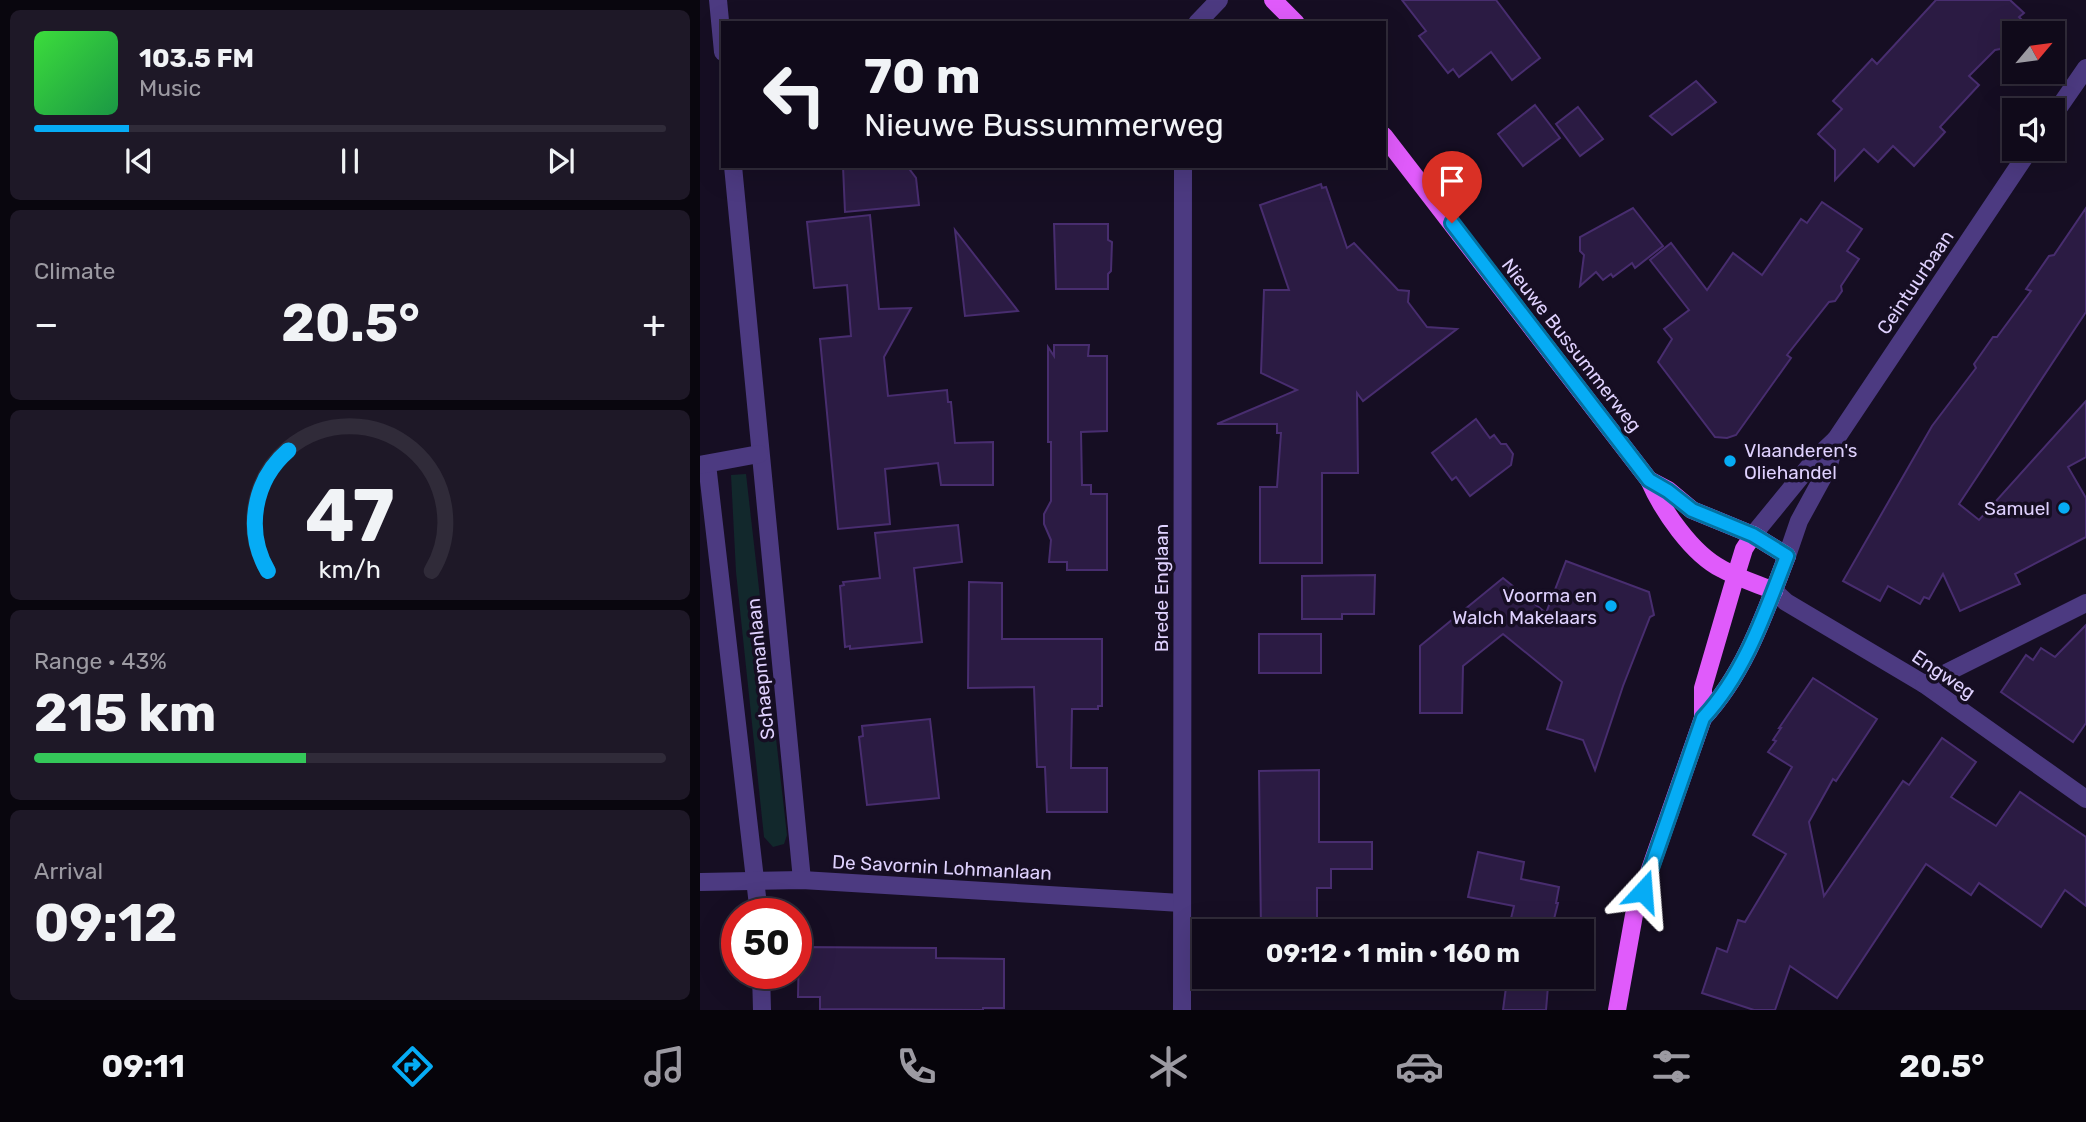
<!DOCTYPE html>
<html lang="en">
<head>
<meta charset="utf-8">
<style>
	body { margin:0; font-family:Rubik,sans-serif; background:#1e1827; color:#f1f3f6; height:100vh; display:flex; flex-direction:column; font-size:26px; white-space:nowrap }
	* { box-sizing:border-box; margin:0 }
	p { font-size:23px; color:#9c9aa2 }
	.icon { flex:none; width:38px; height:38px; fill:none; stroke:currentColor; stroke-width:2; stroke-linecap:round; stroke-linejoin:round }
	.map { position:relative; flex:1; overflow:hidden }
	.side { display:flex; flex-direction:column; gap:10px; padding:10px; background:#09060e; width:700px }
	.side>* { flex:none }
	.banner { position:absolute; left:21px; top:21px; width:665px; height:147px; border-radius:0px; box-shadow:0 7px 28px #0002,0 0 0 2px #302b39; background:#100a1a; color:#f1f3f6; overflow:hidden }
	.needle { width:46px; rotate:61deg }
	.controls { position:absolute; left:1302px; top:21px; display:grid; gap:14px }
	.controls a { display:grid; place-items:center; width:63px; height:63px; border-radius:0px; background:#100a1a; box-shadow:0 7px 28px #0002,0 0 0 2px #302b39; font-size:35px }
	.speed { position:absolute; left:21px; top:898px; display:flex; gap:14px; font-size:35px; font-weight:700; text-align:center }
	.speed>* { display:grid; place-content:center; width:91px; height:91px; border-radius:50%; background:#100a1a; box-shadow:0 7px 28px #0002,0 0 0 2px #302b39; line-height:1 }
	.speed .limit { border:10px solid #d22; background:#fff; color:#111 }
	.pin { position:absolute; display:grid; place-items:center; width:60px; height:60px; color:#fff; margin:-72px -30px; border-radius:50% 50% 50% 0; rotate:-45deg; box-shadow:0 0 7px #0007 }
	.pin .icon { rotate:45deg }
	.me { position:absolute; width:77px; margin:-38px; rotate:19deg; stroke-linejoin:round; filter:drop-shadow(0 0 5px #0008) }
	.turn { display:flex; align-items:center; gap:24px; height:147px; padding:0 28px; font-size:32px }
	.turn .icon { width:91px; height:91px; stroke-width:2.5 }
	.turn b { display:block; font-size:49px; line-height:60px }
	.big { font-size:52px; font-weight:700; line-height:1.1 }
	.side .card { flex:1; display:flex; flex-direction:column; justify-content:center; gap:10px; min-width:0; padding:0 24px; border-radius:10px; background:#1e1827 }
	.side .dial { align-items:center; gap:0 }
	.dial svg { height:182px; overflow:visible; fill:none; stroke:#302b39; stroke-width:7; stroke-linecap:round; text-anchor:middle }
	.dial text { fill:#f1f3f6; stroke:none }
	.song { display:flex; align-items:center; gap:21px }
	.cover { width:84px; height:84px; border-radius:10px; background:linear-gradient(135deg,hsl(120 70% 55%),hsl(140 70% 35%)) }
	.played { height:7px; border-radius:4px; background:linear-gradient(90deg,#06acf5 15%,#302b39 15%) }
	.keys { display:flex; justify-content:space-around; direction:ltr }
	.heat { display:flex; justify-content:space-between; align-items:center; font-size:38px; direction:ltr }
	.charge { height:10px; border-radius:5px; background:linear-gradient(90deg,#34c759 43%,#302b39 0) }
	.trip { position:absolute; left:492px; top:919px; width:402px; height:70px; border-radius:0px; background:#100a1a; box-shadow:0 7px 28px #0002,0 0 0 2px #302b39; font-weight:700; line-height:70px; text-align:center }
	.dock { display:flex; height:112px; justify-content:space-around; align-items:center; background:#06040a; color:#9c9aa2 }
	.dock .icon { width:49px; height:49px }
	.dock .selected { color:#06acf5 }
	.dock b { font-size:32px; color:#f1f3f6 }
	main { display:flex; flex:1; min-height:0 }
	.map>svg:first-child { display:block }
	.green { fill:#12282c }
	.building { fill:#2b1b43; stroke:#482d6f; stroke-width:2 }
	.lines { fill:none; stroke-linecap:round; stroke-linejoin:round }
	.minor { stroke:#4c3a81; stroke-width:18 }
	.major { stroke:#e05bfb; stroke-width:18 }
	.route-casing { stroke:#04709f; stroke-width:18 }
	.route { stroke:#06acf5; stroke-width:12 }
	.poi-dot { fill:#06acf5; stroke:#160e23; stroke-width:2.5 }
	.labels { text-anchor:middle; stroke-width:7; stroke-linejoin:round; paint-order:stroke }
	.street-label { font-size:19px; fill:#dfd1fe; stroke:#160e23 }
	.poi-label { font-size:19px; fill:#dfd1fe; stroke:#160e23; text-anchor:end }
</style>
</head>
<body>
<main>
<section class="side">
<div class="card">
<div class="song"><i class="cover"></i><div><b>103.5 FM</b><p>Music</p></div></div>
<div class="played"></div>
<div class="keys"><svg class="icon" aria-label="previous" viewBox="0 0 24 24"><path d="M18 5L8 12l10 7zM5 5v14"/></svg><svg class="icon" aria-label="pause" viewBox="0 0 24 24"><path d="M8 5v14M16 5v14"/></svg><svg class="icon" aria-label="next" viewBox="0 0 24 24"><path d="M6 5l10 7-10 7zM19 5v14"/></svg></div>
</div>
<div class="card"><p>Climate</p>
<div class="heat"><a>−</a><b class="big">20.5°</b><a>+</a></div>
</div>
<div class="card dial"><svg viewBox="0 0 100 80">
<path d="M14 69A42 42 0 1 1 86 69"/>
<path d="M14 69A42 42 0 0 1 23 16" stroke="#06acf5"/>
<text x="50" y="56" font-size="32" font-weight="700">47</text>
<text x="50" y="72" font-size="11">km/h</text>
</svg></div>
<div class="card"><p>Range · 43%</p><b class="big">215 km</b><div class="charge"></div></div>
<div class="card"><p>Arrival</p><b class="big">09:12</b></div>
</section>
<div class="map">
<svg width="1386" height="1010" viewBox="0 0 1386 1010">
	<rect width="100%" height="100%" fill="#160e23"/>
	<polygon class="green" points="46,474 87,835 84,844 73,847 64,837 36,572 31,475"/>
	<g class="building">
		<polygon points="702,0 796,0 840,58 812,80 791,52 759,77 753,69 748,73 719,36 726,31"/>
		<polygon points="1236,0 1310,0 1324,13 1319,17 1324,22 1300,49 1295,50 1269,76 1279,85 1240,127 1245,132 1214,166 1193,146 1178,162 1164,149 1135,180 1135,150 1118,134 1142,109 1133,101 1172,59 1177,64"/>
		<polygon points="996,81 1016,102 972,135 950,116"/>
		<polygon points="835,105 860,138 823,166 798,134"/>
		<polygon points="878,107 903,139 880,156 856,124"/>
		<polygon points="143,166 207,166 216,178 219,205 145,212"/>
		<polygon points="621,184 622,188 626,187 647,248 654,243 698,290 709,291 708,302 727,327 757,329 663,401 657,393 658,473 622,473 622,563 560,563 560,487 577,487 581,433 577,433 577,424 517,424 597,390 561,373 564,290 589,290 560,205"/>
		<polygon points="1122,202 1162,229 1147,251 1159,259 1141,286 1142,291 1135,301 1129,302 1087,355 1091,358 1036,435 1027,438 1015,437 958,362 972,339 964,329 989,310 950,260 971,243 1007,290 1033,253 1062,275 1101,219 1107,223"/>
		<polygon points="933,208 963,246 935,268 932,263 913,277 911,274 903,280 896,272 880,286 884,255 880,251 880,237"/>
		<polygon points="1386,208 1386,312 1259,504 1279,520 1386,401 1386,457 1368,467 1386,498 1386,537 1315,574 1320,584 1260,611 1243,574 1229,599 1224,597 1220,604 1188,586 1180,601 1143,581 1232,426 1276,368 1274,364 1293,337 1297,337 1331,291 1326,289 1349,256 1354,255"/>
		<polygon points="170,215 179,309 211,308 184,357 188,396 247,390 248,402 251,402 255,443 293,442 293,485 241,485 238,463 185,469 190,524 138,529 120,339 151,336 147,285 114,288 107,222"/>
		<polygon points="354,224 408,224 408,240 412,242 411,271 408,274 408,289 356,289"/>
		<polygon points="255,230 318,311 265,316"/>
		<polygon points="354,345 389,345 388,356 407,356 407,431 381,432 382,485 391,485 391,494 407,494 407,570 367,570 367,562 349,562 351,540 344,524 344,514 351,501 351,442 348,442 348,347 354,356"/>
		<polygon points="776,419 790,438 794,435 801,444 806,444 813,454 811,465 770,496 756,477 752,480 732,453"/>
		<polygon points="258,525 262,562 214,568 222,642 150,649 150,646 145,647 140,586 144,585 143,582 180,578 175,533"/>
		<polygon points="866,561 949,592 954,615 950,617 923,686 895,770 883,740 847,729 862,682 803,634 763,666 762,713 720,713 720,646 803,578 846,613"/>
		<polygon points="675,575 674,614 642,614 642,619 602,619 602,576"/>
		<polygon points="269,582 302,583 302,639 402,639 402,706 398,706 398,709 372,709 371,768 407,768 407,812 347,812 345,767 337,767 334,687 268,688"/>
		<polygon points="1386,625 1386,723 1373,742 1301,692 1326,655 1333,660 1341,648 1355,657"/>
		<rect x="559" y="634" width="62" height="39"/>
		<polygon points="1113,678 1177,719 1136,781 1133,779 1109,822 1124,896 1203,781 1209,785 1242,738 1276,762 1251,797 1296,826 1320,792 1386,837 1386,906 1365,890 1341,927 1279,883 1271,895 1226,864 1137,998 1090,966 1075,1010 1054,1010 1002,993 1017,948 1027,952 1038,920 1045,922 1086,854 1053,835 1092,767 1068,752 1076,741 1073,740 1081,728 1079,728"/>
		<polygon points="230,719 239,798 167,805 159,737 163,736 162,726"/>
		<polygon points="619,770 619,842 672,842 672,869 631,869 631,888 617,888 617,929 561,931 559,771"/>
		<polygon points="778,852 824,862 821,879 859,887 856,903 858,903 851,931 829,931 809,927 814,906 768,897"/>
		<polygon points="99,947 236,948 236,958 304,959 304,1008 283,1008 283,1010 120,1009 120,997 98,997"/>
		<polygon points="807,980 848,986 846,1010 803,1010"/>
	</g>
	<g class="lines">
		<g class="minor">
			<polyline points="18,0 23,52"/>
			<polyline points="497,23 519,0"/>
			<polyline points="1353,116 1386,68"/>
			<polyline points="33,166 102,880"/>
			<polyline points="7,464 59,914"/>
			<polyline points="0,465 59,454"/>
			<polyline points="1053,535 1116,458 1136,439 1330,149"/>
			<polyline points="1087,556 1099,521 1128,468 1136,439"/>
			<polyline points="1074,591 1086,602 1224,684 1386,799"/>
			<polyline points="1224,684 1386,603"/>
			<polyline points="0,882 102,880 481,903"/>
			<polyline points="61,973 62,1010"/>
			<polyline points="482,1010 483,166"/>
		</g>
		<g class="major">
			<polyline points="573,0 596,23"/>
			<path d="M 684,136 L 949,480 C 962,510 992,554 1022,569 C 1038,578 1057,584 1074,591"/>
			<path d="M 949,480 L 968,490 L 992,510 L 1053,535 L 1087,556 C 1065,613 1045,673 1003,718"/>
			<polyline points="917,1010 934,915 1003,718 1003,688 1036,575 1044,549 1053,535"/>
		</g>
	</g>
	<g class="lines">
		<g class="route-casing">
			<path id="route" d="M 752,223 L 949,480 L 968,491 L 992,510 L 1053,535 L 1087,556 C 1065,613 1045,673 1003,718 L 943,891"/>
		</g>
		<use href="#route" class="route"/>
	</g>
	<g class="poi-dot">
		<circle cx="1030" cy="461" r="7"/>
		<circle cx="1364" cy="508" r="7"/>
		<circle cx="911" cy="606" r="7"/>
	</g>
	<g class="labels">
		<g class="street-label">
			<text transform="translate(1215 282) rotate(-56)" y="7">Ceintuurbaan</text>
			<text transform="translate(872 345) rotate(52)" y="7">Nieuwe Bussummerweg</text>
			<text transform="translate(461 588) rotate(-90)" y="7">Brede Englaan</text>
			<text transform="translate(60 669) rotate(-96)" y="7">Schaepmanlaan</text>
			<text transform="translate(1244 674) rotate(34)" y="7">Engweg</text>
			<text transform="translate(242 867) rotate(3)" y="7">De Savornin Lohmanlaan</text>
		</g>
		<g class="poi-label">
			<text x="1044" y="457" text-anchor="start">Vlaanderen's<tspan x="1044" dy="22">Oliehandel</tspan></text>
			<text x="1350" y="515">Samuel</text>
			<text x="897" y="602">Voorma en<tspan x="897" dy="22">Walch Makelaars</tspan></text>
		</g>
	</g>
</svg>
<div class="controls">
<a><svg class="needle" viewBox="-14 -14 28 28"><path d="M0-13l5 13h-10z" fill="#e53935"/><path d="M0 13l5-13h-10z" fill="#9c9aa2"/></svg></a>
<a><svg class="icon" aria-label="sound" viewBox="0 0 24 24"><path d="M4 9h4l5-4v14l-5-4H4zM17 9q2 3 0 6"/></svg></a>
</div>
<div class="speed"><div class="limit">50</div></div>
<div class="pin" style="left:752px;top:223px;background:#d93025"><svg class="icon" aria-label="arrive" viewBox="0 0 24 24"><path d="M6 21V4h12l-3 4 3 4H6"/></svg></div>
<svg class="me" style="left:943px;top:891px" viewBox="-20 -20 40 40"><path d="M0-17L14 15 0 8-14 15z" fill="#06acf5" stroke="#fff" stroke-width="4"/></svg>
<div class="trip">09:12 · 1 min · 160 m</div>
<div class="banner">
<div class="turn"><svg class="icon" aria-label="left" viewBox="0 0 24 24"><path d="M17 20v-9H6M10 6l-5 5 5 5"/></svg><div><b>70 m</b>Nieuwe Bussummerweg</div></div>
</div>
</div>
</main>
<nav class="dock">
<b>09:11</b>
<svg class="icon selected" aria-label="directions" viewBox="0 0 24 24"><path d="M12 3l9 9-9 9-9-9zM9 14v-3h6M13 9l2 2-2 2"/></svg>
<svg class="icon" aria-label="music" viewBox="0 0 24 24"><path d="M9 18V5l10-2v13"/><circle cx="6" cy="18" r="3"/><circle cx="16" cy="16" r="3"/></svg>
<svg class="icon" aria-label="phone" viewBox="0 0 24 24"><path d="M5 4h4l2 5-3 2q2 4 5 5l2-3 5 2v4C11 20 4 13 5 4z"/></svg>
<svg class="icon" aria-label="climate" viewBox="0 0 24 24"><path d="M12 3v18M4 7l16 10M4 17L20 7"/></svg>
<svg class="icon" aria-label="car" viewBox="0 0 24 24"><path d="M5 17H2v-5l4-1 3-4h7l3 4 3 1v5h-3M9 17h6M6 11h13"/><circle cx="7" cy="17" r="2"/><circle cx="17" cy="17" r="2"/></svg>
<svg class="icon" aria-label="filters" viewBox="0 0 24 24"><path d="M4 7h16M4 17h16"/><circle cx="9" cy="7" r="2"/><circle cx="15" cy="17" r="2"/></svg>
<b>20.5°</b>
</nav>
</body>
</html>
